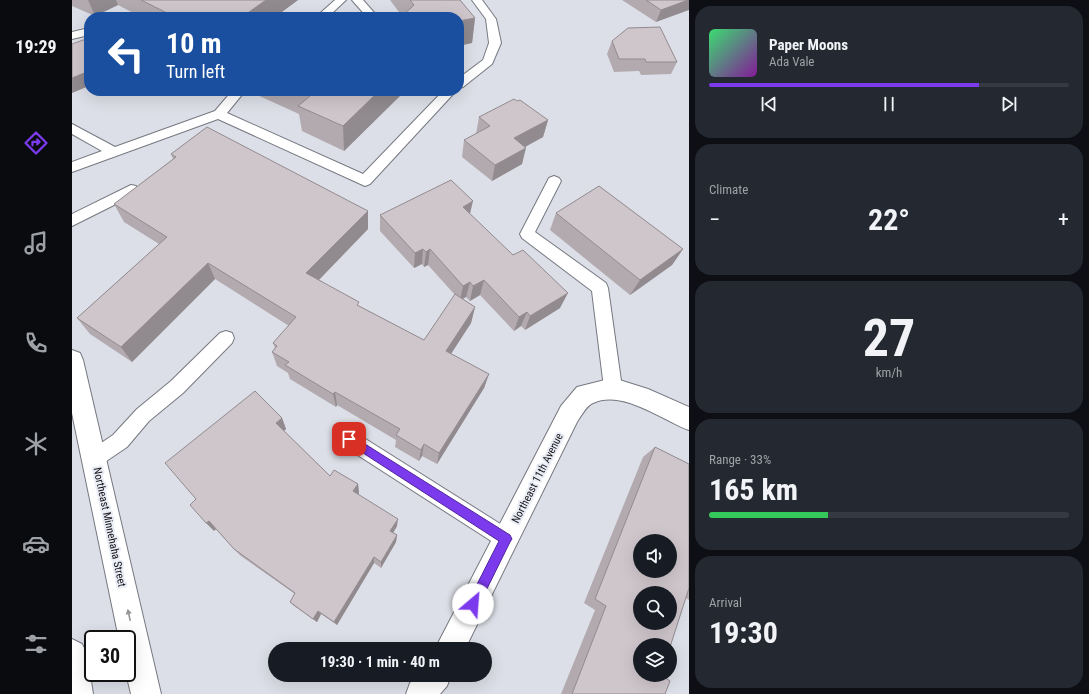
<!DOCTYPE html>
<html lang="en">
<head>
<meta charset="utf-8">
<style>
	body { margin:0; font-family:"Roboto Condensed",sans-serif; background:#242831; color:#f1f3f6; height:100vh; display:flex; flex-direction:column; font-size:15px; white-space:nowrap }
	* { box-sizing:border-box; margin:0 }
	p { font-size:13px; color:#9ea1a6 }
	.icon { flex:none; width:22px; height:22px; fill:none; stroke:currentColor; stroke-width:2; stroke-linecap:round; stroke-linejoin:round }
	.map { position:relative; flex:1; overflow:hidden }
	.panel { display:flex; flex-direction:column; gap:6px; padding:6px; background:#0d0f14; width:400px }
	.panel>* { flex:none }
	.banner { position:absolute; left:12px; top:12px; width:380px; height:84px; border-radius:16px; box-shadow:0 4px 16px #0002; background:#1a4fa0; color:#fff; overflow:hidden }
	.buttons { position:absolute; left:561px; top:534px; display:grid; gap:8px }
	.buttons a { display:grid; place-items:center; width:44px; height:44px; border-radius:50%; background:#171b24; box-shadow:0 4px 16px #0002; font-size:20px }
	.speed { position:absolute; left:12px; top:630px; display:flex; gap:8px; font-size:20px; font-weight:700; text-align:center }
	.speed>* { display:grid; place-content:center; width:52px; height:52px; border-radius:50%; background:#171b24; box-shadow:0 4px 16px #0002; line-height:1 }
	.speed .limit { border:2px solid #111; border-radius:6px; background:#fff; color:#111 }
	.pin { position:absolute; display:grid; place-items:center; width:34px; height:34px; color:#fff; margin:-17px; border-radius:8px; box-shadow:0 2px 6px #0006 }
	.me { position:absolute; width:44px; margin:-22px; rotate:27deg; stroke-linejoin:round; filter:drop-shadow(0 0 3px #0008) }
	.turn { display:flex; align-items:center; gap:14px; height:84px; padding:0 16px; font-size:18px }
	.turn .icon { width:52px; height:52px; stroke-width:2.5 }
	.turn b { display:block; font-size:28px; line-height:34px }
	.big { font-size:30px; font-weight:700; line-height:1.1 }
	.panel .tile { flex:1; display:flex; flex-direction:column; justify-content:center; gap:6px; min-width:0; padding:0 14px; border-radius:16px; background:#242831 }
	.panel .dial { align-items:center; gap:0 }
	.dial b { font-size:52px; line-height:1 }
	.song { display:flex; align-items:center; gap:12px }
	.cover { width:48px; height:48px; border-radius:6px; background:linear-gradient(135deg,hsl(140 70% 55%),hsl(290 70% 35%)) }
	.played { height:4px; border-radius:2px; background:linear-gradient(90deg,#7c3aed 75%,#363941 75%) }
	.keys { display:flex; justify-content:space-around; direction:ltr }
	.heat { display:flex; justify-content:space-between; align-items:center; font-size:22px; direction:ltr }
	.charge { height:6px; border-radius:3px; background:linear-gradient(90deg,#34c759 33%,#363941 0) }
	.trip { position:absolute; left:196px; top:642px; width:224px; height:40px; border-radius:20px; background:#171b24; box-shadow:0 4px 16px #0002; font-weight:700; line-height:40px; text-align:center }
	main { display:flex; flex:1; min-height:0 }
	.tab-bar { display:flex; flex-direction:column; width:72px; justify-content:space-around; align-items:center; background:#090b0e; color:#9ea1a6 }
	.tab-bar .icon { width:28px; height:28px }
	.tab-bar .active { color:#7c3aed }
	.tab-bar b { font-size:18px; color:#f1f3f6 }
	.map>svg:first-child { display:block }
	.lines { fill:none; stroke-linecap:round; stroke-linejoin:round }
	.service-casing { stroke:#767880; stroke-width:2 }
	.minor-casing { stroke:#767880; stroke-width:2 }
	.secondary-casing { stroke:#767880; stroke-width:2 }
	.service { fill:#fff; fill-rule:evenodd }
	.minor { fill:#fff; fill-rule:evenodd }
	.secondary { fill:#fff; fill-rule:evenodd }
	.wall { fill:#b2aaaf }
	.shaded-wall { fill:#918b8f }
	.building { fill:#cfc6cc; stroke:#918b8f; fill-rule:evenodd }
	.oneway { fill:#969698 }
	.route { fill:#7c3aed; stroke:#51269a }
	.labels { text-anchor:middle; stroke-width:4; stroke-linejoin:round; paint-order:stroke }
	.street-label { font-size:11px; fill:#161619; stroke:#eaecf5 }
</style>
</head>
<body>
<main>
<nav class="tab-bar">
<b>19:29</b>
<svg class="icon active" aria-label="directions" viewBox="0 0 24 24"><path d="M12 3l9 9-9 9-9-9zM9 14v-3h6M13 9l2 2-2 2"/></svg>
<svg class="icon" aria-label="music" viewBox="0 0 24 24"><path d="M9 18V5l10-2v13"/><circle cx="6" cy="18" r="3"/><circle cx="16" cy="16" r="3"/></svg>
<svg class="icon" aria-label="phone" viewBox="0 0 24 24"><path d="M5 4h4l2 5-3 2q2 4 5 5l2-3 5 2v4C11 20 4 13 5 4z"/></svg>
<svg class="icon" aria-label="climate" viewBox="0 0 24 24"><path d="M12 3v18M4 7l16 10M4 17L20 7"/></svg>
<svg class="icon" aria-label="car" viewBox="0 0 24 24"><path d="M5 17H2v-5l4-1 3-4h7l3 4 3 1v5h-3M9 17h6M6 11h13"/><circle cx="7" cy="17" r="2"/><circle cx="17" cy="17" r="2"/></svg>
<svg class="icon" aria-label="filters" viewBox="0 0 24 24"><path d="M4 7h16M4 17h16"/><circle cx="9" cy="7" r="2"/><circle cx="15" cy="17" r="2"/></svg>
</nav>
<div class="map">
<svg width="617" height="694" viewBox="0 0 617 694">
	<rect width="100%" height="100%" fill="#dddfe8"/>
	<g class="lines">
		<g class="service-casing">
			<g id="service">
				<polygon points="263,0 274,0 256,17 244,17"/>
				<polygon points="280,0 291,0 306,17 295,17"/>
				<polygon points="400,0 410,0 424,19 429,43 420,64 391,87 387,88 387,78 411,60 417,43 414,19"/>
				<polygon points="17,28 17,35 0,39 0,32"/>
				<polygon points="160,91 173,91 155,113 291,174 371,91 384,91 298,184 293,186 146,119 0,172 0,162 30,151 0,134 0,124 43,147 143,111"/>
				<polygon points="482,176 487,178 489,181 463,232 534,283 536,288 550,388 547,394 541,396 535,394 532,388 520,291 450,238 448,234 477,178"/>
				<polygon points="59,185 64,186 66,190 64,194 0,226 0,214"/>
				<polygon points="154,331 160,333 162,338 160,343 111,393 77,421 55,447 30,464 23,467 16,464 13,458 16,452 41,435 65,409 99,381 148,333"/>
				<polygon points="277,430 284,433 441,532 444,539 441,546 434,549 427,546 270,445 268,439 270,433"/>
			</g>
		</g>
		<g class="minor-casing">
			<g id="minor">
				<path d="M 541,378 L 576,389 L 617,407 L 617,430 C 590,420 550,389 521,403 C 515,405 509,416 505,422 L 393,649 L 363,649 L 489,406 L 505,387 Z"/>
				<polygon points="345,675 379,675 375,686 368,694 334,694 338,683"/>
			</g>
		</g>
		<g class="secondary-casing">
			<g id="secondary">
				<polygon points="0,350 8,353 11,360 89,694 59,694 54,673 55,639 47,639 0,413"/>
				<polygon points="0,639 10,644 15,654 21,694 0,694"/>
			</g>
		</g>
		<use href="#service" class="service"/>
		<use href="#minor" class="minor"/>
		<use href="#secondary" class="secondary"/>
	</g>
	<g class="wall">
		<polygon points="0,0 226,0 203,17 69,17 46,5 23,16 0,6"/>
		<polygon points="318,0 388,0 403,18 400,43 330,16"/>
		<polygon points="550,0 617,0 584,22"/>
		<polygon points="540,41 605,62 599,74 569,75 567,71 542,72 535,54"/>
		<polygon points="182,91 333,91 272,151 230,131 227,114 183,94"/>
		<polygon points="445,101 476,120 471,137 453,147 450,164 420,181 390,157 392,140 404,134 407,117"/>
		<polygon points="99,154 296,229 247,280 287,306 352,340 383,295 356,265 352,267 350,264 342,268 308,231 308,215 398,214 488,308 453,330 449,326 442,331 408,295 398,301 394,297 391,299 403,307 399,323 379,354 417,374 412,388 365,464 350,456 347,461 323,447 324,440 265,405 264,407 218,379 216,373 205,366 200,352 203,348 201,343 217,326 143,279 60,362 18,334 5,318 87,244 52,222 42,204 101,159"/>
		<polygon points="484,213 611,249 600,265 558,295 478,230"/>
		<polygon points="210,418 214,429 212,431 258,476 286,484 287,493 286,494 325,526 321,533 325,535 324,542 309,568 302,563 265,625 249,614 245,622 222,606 218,602 223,594 169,556 162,549 144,529 142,531"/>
		<polygon points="583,447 617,464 617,600 614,598 568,645 593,694 489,694 523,610 512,603 571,457"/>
	</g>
	<g class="shaded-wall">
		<polygon points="16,0 44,0 46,5 23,16"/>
		<polygon points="194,0 226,0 203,17 170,17"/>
		<polygon points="616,0 617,0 617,10 584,22 589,10"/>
		<polygon points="403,18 400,43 387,46 387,21"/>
		<polygon points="17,71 17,86 0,93 0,78"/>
		<polygon points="307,91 333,91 272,151 271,126"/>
		<polygon points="476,120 471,137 438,155 442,138"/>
		<polygon points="454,148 450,164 420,181 423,165"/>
		<polygon points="401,201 397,218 391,207"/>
		<polygon points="296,211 296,229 237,290 234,273"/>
		<polygon points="351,249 350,264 342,268 343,253"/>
		<polygon points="358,249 356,265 352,267 354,252"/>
		<polygon points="611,249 600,265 558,295 568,280"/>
		<polygon points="136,263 143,279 60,362 49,347"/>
		<polygon points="412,280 408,295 398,301 401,286"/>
		<polygon points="398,282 394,297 388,300 391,286"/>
		<polygon points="496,293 488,308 453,330 458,316"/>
		<polygon points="403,307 399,323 371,366 374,351"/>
		<polygon points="455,312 449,326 442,331 447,317"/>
		<polygon points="417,374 412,388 365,464 367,453"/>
		<polygon points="263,392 265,405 264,407 261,394"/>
		<polygon points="210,418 214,429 208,434 204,423"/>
		<polygon points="352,444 350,456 347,461 349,450"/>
		<polygon points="286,484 287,493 282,500 281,491"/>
		<polygon points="326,519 325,526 318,538 318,531"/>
		<polygon points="137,521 145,528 142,531 134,523"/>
		<polygon points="325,535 324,542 309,568 309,562"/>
		<polygon points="302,557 302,563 265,625 262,622"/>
		<polygon points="246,611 249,614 245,622 241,619"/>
	</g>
	<g class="building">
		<polygon points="69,0 194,0 170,17 103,17"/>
		<polygon points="338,0 388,0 403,18 387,21 387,17 329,17 342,5"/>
		<polygon points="574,0 616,0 589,10"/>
		<polygon points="588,27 605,62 574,62 573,59 547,59 540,41 556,28"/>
		<polygon points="14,39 17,39 17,71 0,78 0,44"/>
		<polygon points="228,91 307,91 271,126 226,106 238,96"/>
		<polygon points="442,99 445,101 448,100 476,120 442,138 454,148 423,165 392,140 418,126 407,117"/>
		<polygon points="135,127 296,211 234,273 287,302 285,305 352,340 383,294 403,307 374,351 417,374 367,453 352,444 349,450 324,435 328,429 263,392 261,394 213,365 217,362 200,352 205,346 201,343 224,317 136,263 49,347 5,318 95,237 42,204 104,157 99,154"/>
		<polygon points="379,180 401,201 391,207 441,255 451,250 496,293 458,316 455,312 447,317 412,280 401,286 398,282 391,286 358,249 354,252 351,249 343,253 308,215"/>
		<polygon points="527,186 611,249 568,280 484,213"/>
		<polygon points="183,391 210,418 204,423 258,476 262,470 286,484 281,491 326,519 318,531 325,535 309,562 302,557 262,622 246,611 241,619 218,602 223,593 162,549 137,521 134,523 118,505 124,499 93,463"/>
		<path d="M 583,447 L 617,464 L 617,588 L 598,647 L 598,645 L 568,645 L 568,675 L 589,675 L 598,681 L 593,694 L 500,694 L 534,606 L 523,599 ZM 568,541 L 598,541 L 598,571 L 568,571 ZM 568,593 L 598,593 L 598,623 L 568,623 Z"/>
	</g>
	<defs><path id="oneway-solid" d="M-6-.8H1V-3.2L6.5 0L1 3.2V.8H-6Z"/></defs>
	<use class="oneway" href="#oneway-solid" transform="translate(57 615) rotate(-102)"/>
	<polygon class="route" points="277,434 438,535 440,539 438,542 405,609 401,610 397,609 395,604 427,541 274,442 272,439 274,435"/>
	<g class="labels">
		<g class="street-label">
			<text transform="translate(465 478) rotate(-63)" y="4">Northeast 11th Avenue</text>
			<text transform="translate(38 527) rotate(78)" y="4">Northeast Minnehaha Street</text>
		</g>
	</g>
</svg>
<div class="buttons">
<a><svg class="icon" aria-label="sound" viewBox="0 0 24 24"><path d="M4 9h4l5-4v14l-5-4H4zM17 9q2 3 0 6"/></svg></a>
<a><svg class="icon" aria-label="search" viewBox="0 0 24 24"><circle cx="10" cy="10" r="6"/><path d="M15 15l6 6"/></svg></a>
<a><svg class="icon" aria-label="layers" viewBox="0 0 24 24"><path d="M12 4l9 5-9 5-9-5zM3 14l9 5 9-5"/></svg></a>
</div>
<div class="speed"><div class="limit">30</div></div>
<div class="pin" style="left:277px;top:439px;background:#d93025"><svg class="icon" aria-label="arrive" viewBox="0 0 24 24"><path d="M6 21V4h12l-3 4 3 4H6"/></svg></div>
<svg class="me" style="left:401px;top:604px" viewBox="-20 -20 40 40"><circle r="19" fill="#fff"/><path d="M0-13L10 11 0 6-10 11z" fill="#7c3aed"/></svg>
<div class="trip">19:30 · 1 min · 40 m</div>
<div class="banner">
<div class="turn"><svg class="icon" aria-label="left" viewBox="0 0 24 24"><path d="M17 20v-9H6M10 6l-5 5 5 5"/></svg><div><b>10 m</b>Turn left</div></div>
</div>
</div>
<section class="panel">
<div class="tile">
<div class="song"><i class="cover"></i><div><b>Paper Moons</b><p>Ada Vale</p></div></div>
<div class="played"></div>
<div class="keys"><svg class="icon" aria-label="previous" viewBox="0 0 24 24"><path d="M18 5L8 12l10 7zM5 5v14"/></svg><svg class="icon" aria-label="pause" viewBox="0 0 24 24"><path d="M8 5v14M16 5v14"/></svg><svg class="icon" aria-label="next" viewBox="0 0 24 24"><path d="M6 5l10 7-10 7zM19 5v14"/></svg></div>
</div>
<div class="tile"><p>Climate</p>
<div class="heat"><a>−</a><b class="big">22°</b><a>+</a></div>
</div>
<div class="tile dial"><b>27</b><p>km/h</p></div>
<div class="tile"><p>Range · 33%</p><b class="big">165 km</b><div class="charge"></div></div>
<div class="tile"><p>Arrival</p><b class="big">19:30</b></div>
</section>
</main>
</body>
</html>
